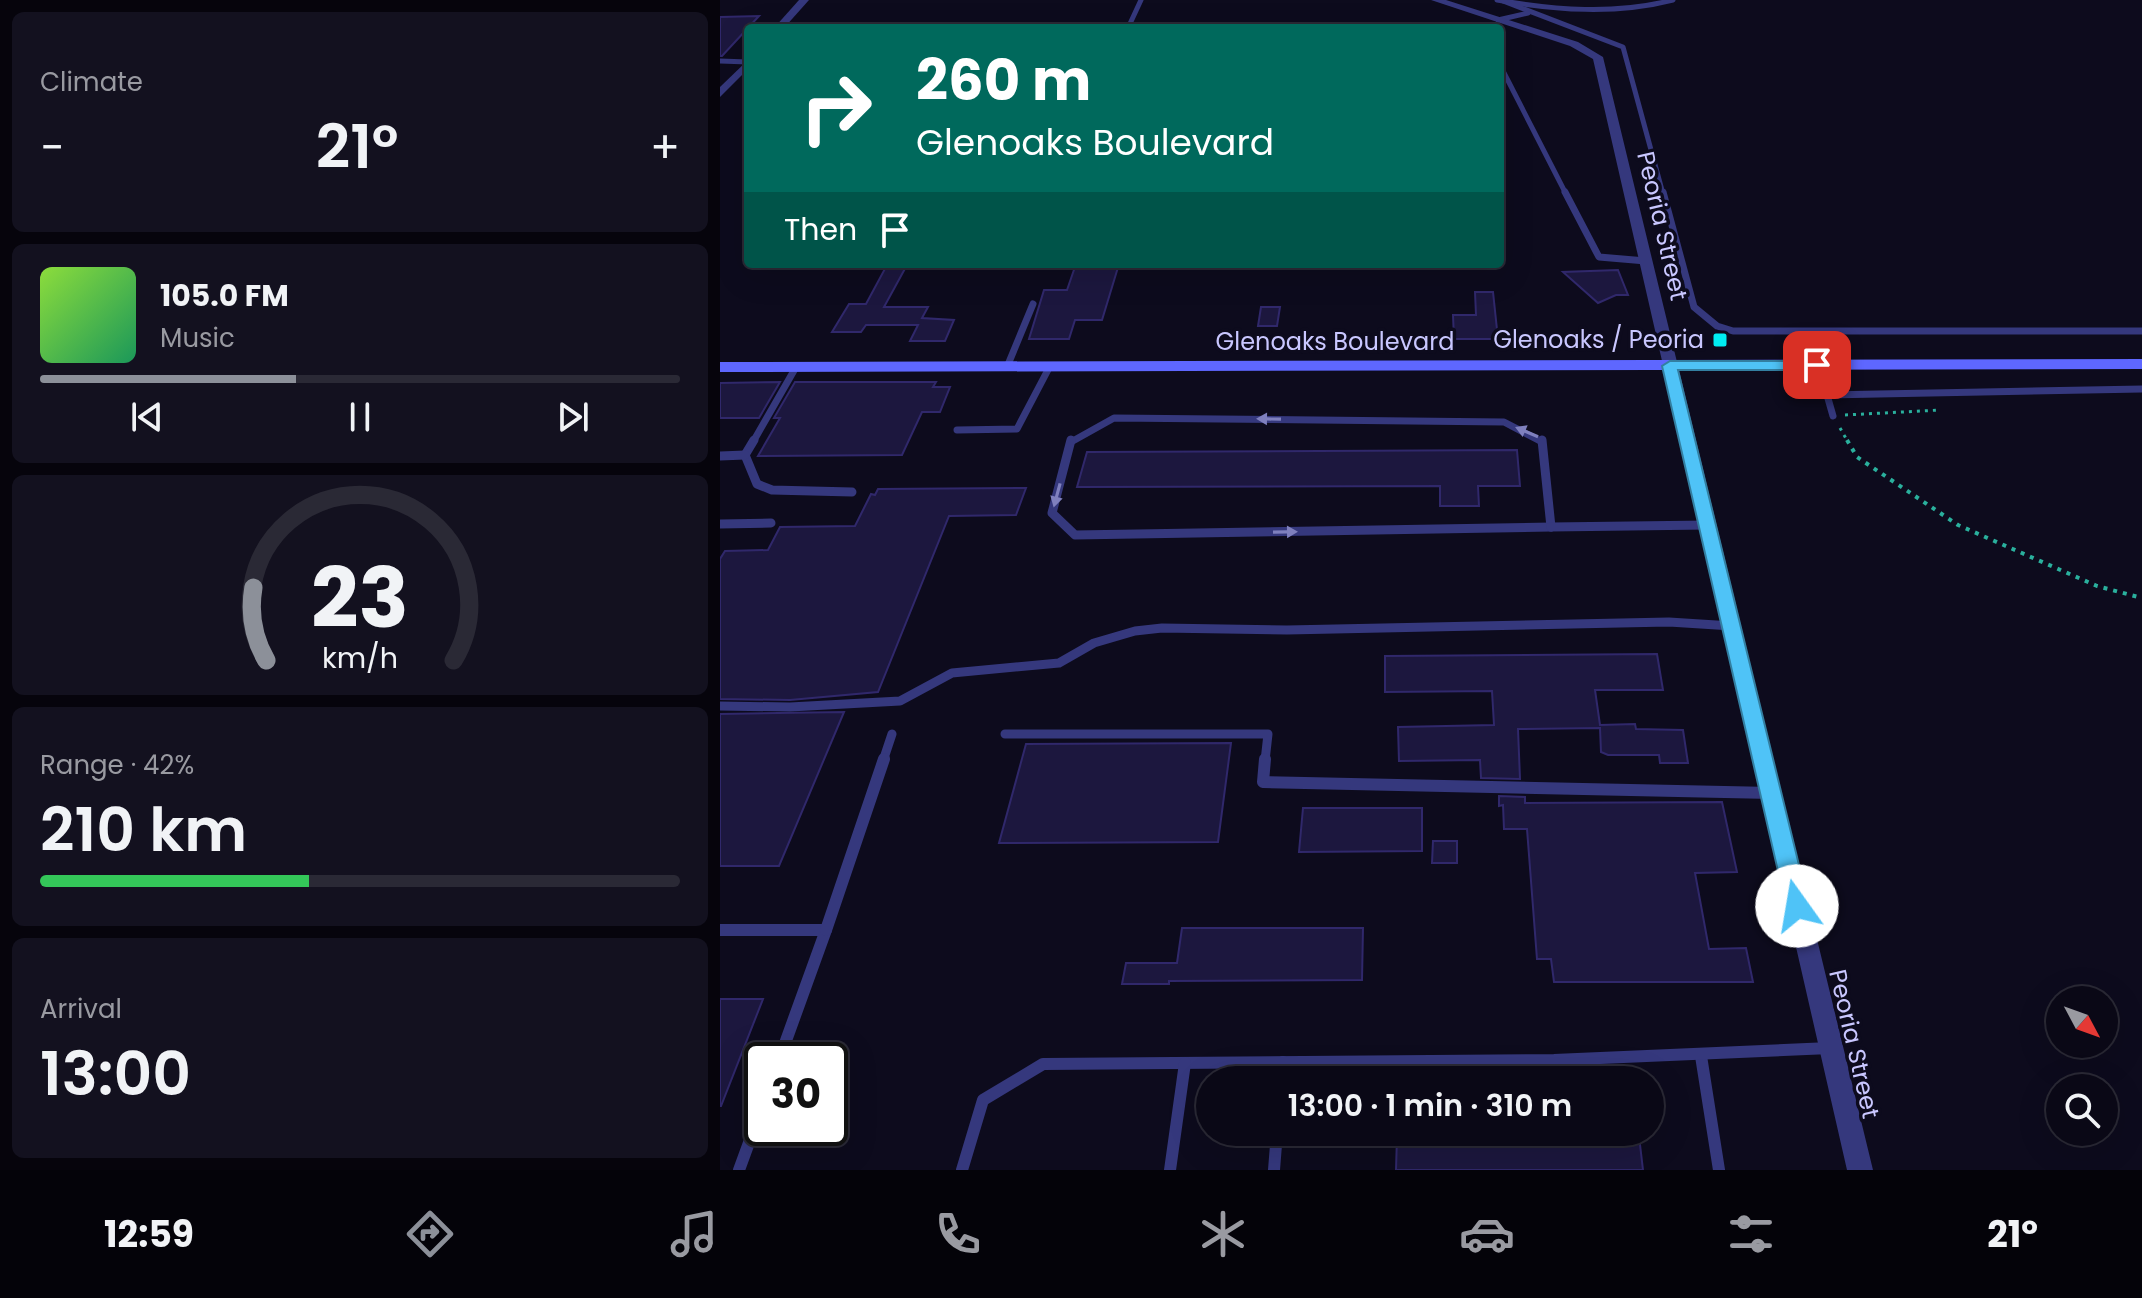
<!DOCTYPE html>
<html lang="en">
<head>
<meta charset="utf-8">
<style>
	body { margin:0; font-family:Poppins,sans-serif; background:#13111f; color:#f1f3f6; height:100vh; display:flex; flex-direction:column; font-size:30px; white-space:nowrap }
	* { box-sizing:border-box; margin:0 }
	p { font-size:26px; color:#999aa1 }
	.icon { flex:none; width:44px; height:44px; fill:none; stroke:currentColor; stroke-width:2; stroke-linecap:round; stroke-linejoin:round }
	.map { position:relative; flex:1; overflow:hidden }
	.drawer { display:flex; flex-direction:column; gap:12px; padding:12px; background:#06040c; width:720px }
	.drawer>* { flex:none }
	.banner { position:absolute; left:24px; top:24px; width:760px; height:244px; border-radius:8px; box-shadow:0 8px 32px #0002,0 0 0 2px #2a2935; background:#00695c; color:#fff; overflow:hidden }
	.needle { width:52px; rotate:131deg }
	.tools { position:absolute; left:1326px; top:986px; display:grid; gap:16px }
	.tools a { display:grid; place-items:center; width:72px; height:72px; border-radius:50%; background:#0a0816; box-shadow:0 8px 32px #0002,0 0 0 2px #2a2935; font-size:40px }
	.speed { position:absolute; left:24px; top:1042px; display:flex; gap:16px; font-size:40px; font-weight:700; text-align:center }
	.speed>* { display:grid; place-content:center; width:104px; height:104px; border-radius:50%; background:#0a0816; box-shadow:0 8px 32px #0002,0 0 0 2px #2a2935; line-height:1 }
	.speed .limit { border:4px solid #111; border-radius:12px; background:#fff; color:#111 }
	.pin { position:absolute; display:grid; place-items:center; width:68px; height:68px; color:#fff; margin:-34px; border-radius:16px; box-shadow:0 4px 12px #0006 }
	.me { position:absolute; width:88px; margin:-44px; rotate:347deg; stroke-linejoin:round; filter:drop-shadow(0 0 6px #0008) }
	.turn { display:flex; align-items:center; gap:28px; height:168px; padding:0 40px; font-size:36px }
	.turn .icon { width:104px; height:104px; stroke-width:2.5 }
	.turn b { display:block; font-size:56px; line-height:68px }
	.then { display:flex; align-items:center; height:76px; padding:0 40px; background:#0003; gap:16px; font-size:30px }
	.big { font-size:60px; font-weight:600; line-height:1.1 }
	.drawer .tile { flex:1; display:flex; flex-direction:column; justify-content:center; gap:12px; min-width:0; padding:0 28px; border-radius:12px; background:#13111f }
	.drawer .dial { align-items:center; gap:0 }
	.dial svg { height:208px; overflow:visible; fill:none; stroke:#2a2935; stroke-width:7; stroke-linecap:round; text-anchor:middle }
	.dial text { fill:#f1f3f6; stroke:none }
	.song { display:flex; align-items:center; gap:24px }
	.cover { width:96px; height:96px; border-radius:12px; background:linear-gradient(135deg,hsl(90 70% 55%),hsl(150 70% 35%)) }
	.played { height:8px; border-radius:4px; background:linear-gradient(90deg,#8c9099 40%,#2a2935 40%) }
	.keys { display:flex; justify-content:space-around; direction:ltr }
	.heat { display:flex; justify-content:space-between; align-items:center; font-size:44px; direction:ltr }
	.charge { height:12px; border-radius:6px; background:linear-gradient(90deg,#34c759 42%,#2a2935 0) }
	.trip { position:absolute; left:476px; top:1066px; width:468px; height:80px; border-radius:40px; background:#0a0816; box-shadow:0 8px 32px #0002,0 0 0 2px #2a2935; font-weight:600; line-height:80px; text-align:center }
	.menu { display:flex; height:128px; justify-content:space-around; align-items:center; background:#040309; color:#999aa1 }
	.menu .icon { width:56px; height:56px }
	.menu .on { color:#8c9099 }
	.menu b { font-size:36px; color:#f1f3f6 }
	main { display:flex; flex:1; min-height:0 }
	.map>svg:first-child { display:block }
	.building { fill:#1c173e; stroke:#30286b; stroke-width:2 }
	.lines { fill:none; stroke-linecap:round; stroke-linejoin:round }
	.path-far1 { stroke:#2ab09d; stroke-width:3; stroke-dasharray:3 5; stroke-linecap:butt }
	.path { stroke:#2ab09d; stroke-width:4; stroke-dasharray:4 6; stroke-linecap:butt }
	.service-far3 { stroke:#35387d; stroke-width:5 }
	.service-far2 { stroke:#35387d; stroke-width:7 }
	.service-far1 { stroke:#35387d; stroke-width:9 }
	.service { stroke:#35387d; stroke-width:12 }
	.minor { fill:#35387d; fill-rule:evenodd }
	.secondary { fill:#5e67ff; fill-rule:evenodd }
	.oneway { fill:#7f80be }
	.route { fill:#4fc3f7; stroke:#337fa1; stroke-width:2 }
	.poi-dot { fill:#00edf2; stroke:#0d0b1d; stroke-width:3 }
	.labels { text-anchor:middle; stroke-width:7; stroke-linejoin:round; paint-order:stroke }
	.street-label { font-size:24px; fill:#c9c7ff; stroke:#0d0b1d }
	.poi-label { font-size:24px; fill:#c9c7ff; stroke:#0d0b1d; text-anchor:end }
</style>
</head>
<body>
<main>
<section class="drawer">
<div class="tile"><p>Climate</p>
<div class="heat"><a>−</a><b class="big">21°</b><a>+</a></div>
</div>
<div class="tile">
<div class="song"><i class="cover"></i><div><b>105.0 FM</b><p>Music</p></div></div>
<div class="played"></div>
<div class="keys"><svg class="icon" aria-label="previous" viewBox="0 0 24 24"><path d="M18 5L8 12l10 7zM5 5v14"/></svg><svg class="icon" aria-label="pause" viewBox="0 0 24 24"><path d="M8 5v14M16 5v14"/></svg><svg class="icon" aria-label="next" viewBox="0 0 24 24"><path d="M6 5l10 7-10 7zM19 5v14"/></svg></div>
</div>
<div class="tile dial"><svg viewBox="0 0 100 80">
<path d="M14 69A42 42 0 1 1 86 69"/>
<path d="M14 69A42 42 0 0 1 9 41" stroke="#8c9099"/>
<text x="50" y="56" font-size="32" font-weight="700">23</text>
<text x="50" y="72" font-size="11">km/h</text>
</svg></div>
<div class="tile"><p>Range · 42%</p><b class="big">210 km</b><div class="charge"></div></div>
<div class="tile"><p>Arrival</p><b class="big">13:00</b></div>
</section>
<div class="map">
<svg width="1422" height="1170" viewBox="0 0 1422 1170">
	<rect width="100%" height="100%" fill="#0d0b1d"/>
	<g class="building">
		<polygon points="39,16 2,56 0,56 0,17"/>
		<polygon points="356,264 399,264 382,320 355,320 349,339 309,339 324,290 347,290"/>
		<polygon points="167,265 187,265 164,307 208,307 202,318 234,320 225,341 190,341 198,325 146,325 141,332 112,332 129,304 146,304"/>
		<polygon points="898,270 908,295 896,295 878,303 843,272"/>
		<polygon points="755,292 773,292 778,339 734,339 733,315 756,315"/>
		<polygon points="541,307 560,307 557,326 538,326"/>
		<polygon points="60,382 39,418 0,418 0,383"/>
		<polygon points="75,382 216,382 213,387 230,387 220,412 202,412 182,455 38,456 60,418 54,418"/>
		<polygon points="797,450 800,486 758,486 759,506 720,506 720,486 357,487 367,452"/>
		<polygon points="306,488 296,515 229,516 158,692 70,700 0,699 0,559 5,551 48,550 60,527 135,526 151,494 155,495 158,489"/>
		<polygon points="937,654 943,690 875,690 880,725 915,724 916,729 963,730 968,763 940,763 939,755 888,755 881,752 880,728 798,729 800,779 761,778 760,760 679,761 678,727 774,725 772,691 665,692 665,656"/>
		<polygon points="124,712 59,866 0,866 0,714"/>
		<polygon points="511,743 498,842 279,843 306,744"/>
		<polygon points="779,796 805,797 805,803 1002,802 1017,872 975,873 989,949 1026,948 1033,982 834,982 831,959 817,959 807,829 784,829 783,805 779,806"/>
		<polygon points="583,808 702,808 702,851 579,852"/>
		<polygon points="713,841 737,841 737,863 712,863"/>
		<polygon points="462,928 643,928 642,980 449,981 449,984 402,984 406,963 457,963"/>
		<polygon points="0,999 43,999 1,1106 0,1106"/>
		<polygon points="677,1136 919,1136 923,1170 676,1170"/>
	</g>
	<g class="lines">
		<g class="path-far1">
			<polyline points="1125,415 1220,410"/>
			<polyline points="1120,428 1128,442"/>
		</g>
		<polyline class="path" points="1127,440 1137,457 1238,525 1377,586 1422,598"/>
		<g class="service-far3">
			<path d="M 777,0 C 836,10 894,15 953,0"/>
			<polyline points="783,1 903,47 943,194"/>
			<polyline points="778,20 808,13"/>
			<polyline points="408,28 421,0"/>
			<polyline points="0,61 28,62"/>
			<polyline points="780,65 846,194"/>
		</g>
		<g class="service-far2">
			<polyline points="845,192 879,257 926,261"/>
			<polyline points="943,192 974,307 997,326 1013,331 1422,331"/>
			<polyline points="287,367 313,304"/>
			<polyline points="1113,416 1107,395 1422,389"/>
			<polyline points="237,430 297,429 330,366"/>
			<polyline points="33,442 76,367"/>
			<polyline points="351,442 394,418 784,422 822,442"/>
		</g>
		<g class="service-far1">
			<polyline points="34,440 25,455 37,484 52,490 132,492"/>
			<polyline points="351,440 332,513 355,535 831,527"/>
			<polyline points="822,440 831,527"/>
			<polyline points="0,456 25,455"/>
			<polyline points="0,524 51,523"/>
			<polyline points="831,527 988,525"/>
			<polyline points="0,706 70,707 180,701 232,673 339,663 374,643 415,631 442,628 567,630 949,622 1012,626"/>
			<polyline points="285,734 548,734 545,761"/>
			<polyline points="163,761 172,734"/>
		</g>
		<g class="service">
			<polyline points="545,759 543,782 1052,793"/>
			<polyline points="0,930 106,930 59,1060"/>
			<polyline points="106,930 164,759"/>
			<polyline points="981,1056 999,1170"/>
			<polyline points="561,1080 563,1062"/>
			<polyline points="19,1170 42,1107"/>
			<polyline points="242,1170 263,1100 323,1064 834,1060 1110,1048"/>
			<polyline points="450,1170 465,1063"/>
			<polyline points="554,1170 557,1132"/>
		</g>
		<g class="minor">
			<polygon points="79,0 89,0 64,28 54,28"/>
			<polygon points="711,0 726,0 858,42 883,57 1153,1170 1127,1170 873,59 850,46"/>
			<polygon points="28,60 28,69 0,97 0,87"/>
		</g>
		<polygon class="secondary" points="1422,359 1422,369 0,372 0,362"/>
	</g>
	<defs><path id="oneway-solid" d="M-6-.8H1V-3.2L6.5 0L1 3.2V.8H-6Z" transform="scale(2)"/></defs>
	<g class="oneway">
		<use href="#oneway-solid" transform="translate(549 419) rotate(-179)"/>
		<use href="#oneway-solid" transform="translate(807 432) rotate(-157)"/>
		<use href="#oneway-solid" transform="translate(337 495) rotate(105)"/>
		<use href="#oneway-solid" transform="translate(565 532) rotate(-1)"/>
	</g>
	<polygon class="route" points="950,361 1097,361 1104,365 1097,370 958,370 1089,906 1085,912 1077,915 1069,912 1066,906 942,366"/>
	<rect class="poi-dot" x="992" y="332" width="16" height="16" rx="4"/>
	<g class="labels">
		<g class="street-label">
			<text transform="translate(942 226) rotate(77)" y="8">Peoria Street</text>
			<text x="615" y="350">Glenoaks Boulevard</text>
			<text transform="translate(1134 1044) rotate(77)" y="8">Peoria Street</text>
		</g>
		<g class="poi-label">
			<text x="984" y="348">Glenoaks / Peoria</text>
		</g>
	</g>
</svg>
<div class="tools">
<a><svg class="needle" viewBox="-14 -14 28 28"><path d="M0-13l5 13h-10z" fill="#e53935"/><path d="M0 13l5-13h-10z" fill="#999aa1"/></svg></a>
<a><svg class="icon" aria-label="search" viewBox="0 0 24 24"><circle cx="10" cy="10" r="6"/><path d="M15 15l6 6"/></svg></a>
</div>
<div class="speed"><div class="limit">30</div></div>
<div class="pin" style="left:1097px;top:365px;background:#d93025"><svg class="icon" aria-label="arrive" viewBox="0 0 24 24"><path d="M6 21V4h12l-3 4 3 4H6"/></svg></div>
<svg class="me" style="left:1077px;top:906px" viewBox="-20 -20 40 40"><circle r="19" fill="#fff"/><path d="M0-13L10 11 0 6-10 11z" fill="#4fc3f7"/></svg>
<div class="trip">13:00 · 1 min · 310 m</div>
<div class="banner">
<div class="turn"><svg class="icon" aria-label="right" viewBox="0 0 24 24"><path d="M7 20v-9h11M14 6l5 5-5 5"/></svg><div><b>260 m</b>Glenoaks Boulevard</div></div>
<div class="then">Then<svg class="icon" aria-label="arrive" viewBox="0 0 24 24"><path d="M6 21V4h12l-3 4 3 4H6"/></svg></div>
</div>
</div>
</main>
<nav class="menu">
<b>12:59</b>
<svg class="icon on" aria-label="directions" viewBox="0 0 24 24"><path d="M12 3l9 9-9 9-9-9zM9 14v-3h6M13 9l2 2-2 2"/></svg>
<svg class="icon" aria-label="music" viewBox="0 0 24 24"><path d="M9 18V5l10-2v13"/><circle cx="6" cy="18" r="3"/><circle cx="16" cy="16" r="3"/></svg>
<svg class="icon" aria-label="phone" viewBox="0 0 24 24"><path d="M5 4h4l2 5-3 2q2 4 5 5l2-3 5 2v4C11 20 4 13 5 4z"/></svg>
<svg class="icon" aria-label="climate" viewBox="0 0 24 24"><path d="M12 3v18M4 7l16 10M4 17L20 7"/></svg>
<svg class="icon" aria-label="car" viewBox="0 0 24 24"><path d="M5 17H2v-5l4-1 3-4h7l3 4 3 1v5h-3M9 17h6M6 11h13"/><circle cx="7" cy="17" r="2"/><circle cx="17" cy="17" r="2"/></svg>
<svg class="icon" aria-label="filters" viewBox="0 0 24 24"><path d="M4 7h16M4 17h16"/><circle cx="9" cy="7" r="2"/><circle cx="15" cy="17" r="2"/></svg>
<b>21°</b>
</nav>
</body>
</html>
